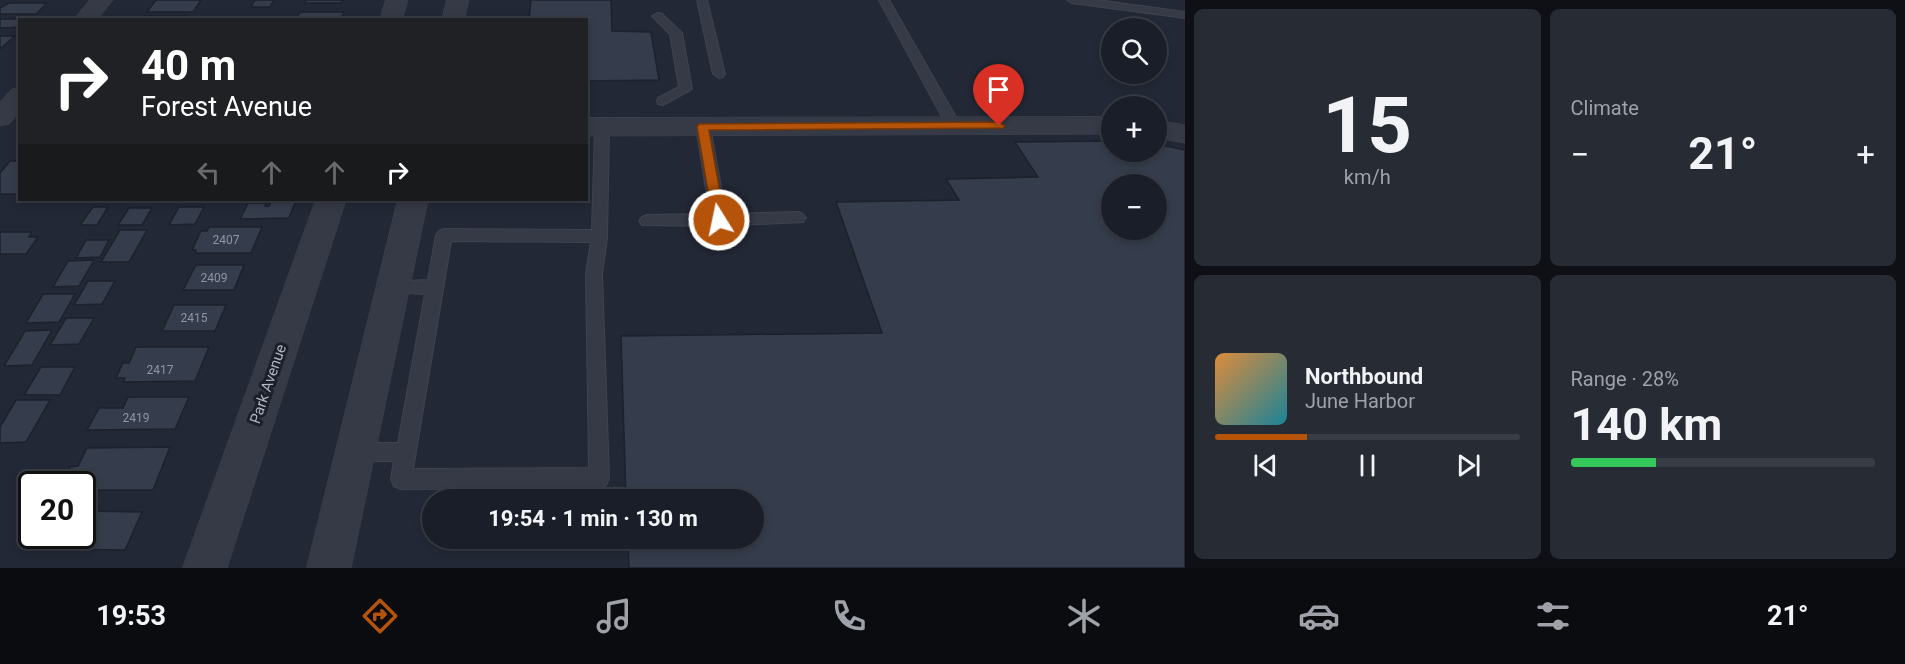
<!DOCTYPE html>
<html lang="en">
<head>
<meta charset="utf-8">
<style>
	body { margin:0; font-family:Roboto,sans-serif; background:#272b34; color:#f1f3f6; height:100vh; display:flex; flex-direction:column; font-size:22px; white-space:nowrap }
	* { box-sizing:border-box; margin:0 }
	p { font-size:20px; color:#9fa2a8 }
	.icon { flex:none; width:33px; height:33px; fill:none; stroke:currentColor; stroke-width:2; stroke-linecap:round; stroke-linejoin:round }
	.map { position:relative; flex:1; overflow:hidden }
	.side { display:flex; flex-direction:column; gap:9px; padding:9px; background:#0e1016; width:720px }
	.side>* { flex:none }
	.top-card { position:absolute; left:18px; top:18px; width:570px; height:183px; border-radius:0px; box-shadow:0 3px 9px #0003,0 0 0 2px #383c45; background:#202124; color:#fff; overflow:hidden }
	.controls { position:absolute; left:1101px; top:18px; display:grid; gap:12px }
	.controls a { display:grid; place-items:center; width:66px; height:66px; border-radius:50%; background:#1a1e28; box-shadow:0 3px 9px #0003,0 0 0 2px #383c45; font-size:30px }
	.speed { position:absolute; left:18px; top:471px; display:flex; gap:12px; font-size:30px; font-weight:700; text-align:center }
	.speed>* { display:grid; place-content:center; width:78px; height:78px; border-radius:50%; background:#1a1e28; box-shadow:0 3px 9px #0003,0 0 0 2px #383c45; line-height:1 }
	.speed .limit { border:3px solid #111; border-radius:9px; background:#fff; color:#111 }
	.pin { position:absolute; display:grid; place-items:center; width:51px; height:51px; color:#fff; margin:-62px -26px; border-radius:50% 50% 50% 0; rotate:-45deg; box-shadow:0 0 6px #0007 }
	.pin .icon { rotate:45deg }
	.me { position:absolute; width:66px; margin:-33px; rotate:350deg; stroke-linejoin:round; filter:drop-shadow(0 0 4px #0008) }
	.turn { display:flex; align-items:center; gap:21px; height:126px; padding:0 24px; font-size:27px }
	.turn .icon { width:78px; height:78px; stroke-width:2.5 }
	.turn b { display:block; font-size:42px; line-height:51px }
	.lanes { display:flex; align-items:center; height:57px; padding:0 24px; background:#0003; justify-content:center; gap:30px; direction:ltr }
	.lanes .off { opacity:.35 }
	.big { font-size:45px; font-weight:700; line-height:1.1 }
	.side .card { flex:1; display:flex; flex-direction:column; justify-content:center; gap:9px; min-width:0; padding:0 21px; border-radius:9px; background:#272b34 }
	.side .dial { align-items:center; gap:0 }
	.dial b { font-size:78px; line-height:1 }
	.song { display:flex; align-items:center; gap:18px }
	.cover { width:72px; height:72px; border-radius:9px; background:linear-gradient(135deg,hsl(30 70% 55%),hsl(190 70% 35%)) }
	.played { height:6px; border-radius:3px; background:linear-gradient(90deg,#b45309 30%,#383c45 30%) }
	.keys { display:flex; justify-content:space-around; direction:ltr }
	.heat { display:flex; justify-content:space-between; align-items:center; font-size:33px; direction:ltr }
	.charge { height:9px; border-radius:4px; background:linear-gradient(90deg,#34c759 28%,#383c45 0) }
	.side .tiles { flex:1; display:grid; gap:9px; grid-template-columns:repeat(2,1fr) }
	.trip { position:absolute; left:422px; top:489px; width:342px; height:60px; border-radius:30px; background:#1a1e28; box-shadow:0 3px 9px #0003,0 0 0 2px #383c45; font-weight:700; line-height:60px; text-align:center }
	.dock { display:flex; height:96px; justify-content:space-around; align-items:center; background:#0a0c10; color:#9fa2a8 }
	.dock .icon { width:42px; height:42px }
	.dock .active { color:#b45309 }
	.dock b { font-size:27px; color:#f1f3f6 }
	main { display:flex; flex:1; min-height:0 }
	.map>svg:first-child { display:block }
	.building { fill:#353c4b; stroke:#1d212c; stroke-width:1.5; fill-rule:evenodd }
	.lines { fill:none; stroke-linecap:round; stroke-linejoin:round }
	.service-casing { stroke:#3f434f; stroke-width:2 }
	.minor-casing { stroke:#3f434f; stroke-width:1 }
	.service { fill:#363a46; fill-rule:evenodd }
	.minor { fill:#363a46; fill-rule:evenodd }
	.route { fill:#b45309; stroke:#753606; stroke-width:1.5 }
	.labels { text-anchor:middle; stroke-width:6; stroke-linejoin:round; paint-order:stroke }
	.number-label { font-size:12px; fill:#8f95a2 }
	.street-label { font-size:15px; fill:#b0b5c2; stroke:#1b1f2a }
</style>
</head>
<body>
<main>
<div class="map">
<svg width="1185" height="568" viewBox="0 0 1185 568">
	<rect width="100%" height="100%" fill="#222835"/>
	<g class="building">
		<polygon points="156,0 201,0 193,12 147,12"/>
		<polygon points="255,0 274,0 270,7 251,7"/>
		<polygon points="306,0 343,0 341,3 304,3"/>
		<polygon points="531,0 611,0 612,31 651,32 659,80 586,81 586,20 529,20"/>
		<polygon points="9,3 47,3 36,14 0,14 0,8"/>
		<polygon points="300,12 344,12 340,20 296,20"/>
		<polygon points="144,16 187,16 184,20 142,20"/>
		<polygon points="0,19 31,19 20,20 20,27 0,28"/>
		<polygon points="0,36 15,36 0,49"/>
		<path d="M 1112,141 L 1112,152 L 1156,152 L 1156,144 L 1185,150 L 1185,568 L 629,568 L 628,538 L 753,538 L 753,500 L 626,500 L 621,336 L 882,333 L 836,202 L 959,200 L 946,179 L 1038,177 L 1015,142 ZM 1112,184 L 1156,184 L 1156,230 L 1112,230 Z"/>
		<polygon points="10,161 20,161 20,191 17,194 0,194 0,173"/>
		<polygon points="272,200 296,200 289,218 240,219 248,203 266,203 265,206 269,206"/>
		<polygon points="93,207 108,207 97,225 80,225"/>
		<polygon points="179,207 204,207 195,224 169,225"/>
		<polygon points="129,208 152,208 142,225 118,225"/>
		<polygon points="209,227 262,227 251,253 195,253 196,250 192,250 201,231 207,231"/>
		<polygon points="120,230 147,230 129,262 101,262"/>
		<polygon points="0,232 32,232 29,237 38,237 26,254 0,254"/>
		<polygon points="86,240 109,240 100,257 76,258"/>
		<polygon points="94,260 79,286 53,287 68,261"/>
		<polygon points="196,265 244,265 234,290 183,290"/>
		<polygon points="88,281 115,281 102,304 74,305"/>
		<polygon points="43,294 75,294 59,322 26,323"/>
		<polygon points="174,305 226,305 215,331 162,331"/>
		<polygon points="66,318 94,318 79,344 50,345"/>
		<polygon points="52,330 32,365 4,366 25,331"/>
		<polygon points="136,347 209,347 195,381 123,382 125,378 116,378 123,363 129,363"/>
		<polygon points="41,367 75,367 60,395 24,395"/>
		<polygon points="128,397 189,397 175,429 87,430 99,408 123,408"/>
		<polygon points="16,400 50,400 26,442 0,443 0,427"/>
		<polygon points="170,447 153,490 82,490 82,484 61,484 70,467 78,466 87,448"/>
		<polygon points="82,511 142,512 125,550 55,549 62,536 82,536"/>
	</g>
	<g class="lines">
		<g class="service-casing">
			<g id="service">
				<polygon points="697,0 707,0 725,74 723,77 719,78 713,74"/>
				<polygon points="879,0 889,0 961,126 959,129 949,129 947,126"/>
				<polygon points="1067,0 1097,0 1185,12 1185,18 1072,3"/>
				<polygon points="658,13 662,14 682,33 692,89 663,105 658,104 657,101 658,98 679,87 670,34 652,16"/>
				<path d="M 602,123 L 609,127 L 607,238 L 602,274 L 609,478 L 606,485 L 599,488 L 401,489 L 394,486 L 391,479 L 394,461 L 356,461 L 349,459 L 346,452 L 349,445 L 356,443 L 398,443 L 425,294 L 387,292 L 385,287 L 387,282 L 428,280 L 436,235 L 439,231 L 444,229 L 592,230 L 595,127 ZM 451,241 L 591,242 L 586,274 L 589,468 L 413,469 Z"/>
				<polygon points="703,123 710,127 726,214 798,212 803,214 806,218 803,222 719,226 642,225 639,221 642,217 647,215 710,214 696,127"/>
			</g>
		</g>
		<g class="minor-casing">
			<g id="minor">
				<polygon points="90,0 113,0 97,20 74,20"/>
				<polygon points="386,0 408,0 402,20 380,20"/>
				<polygon points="447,0 469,0 464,20 442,20"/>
				<polygon points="20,87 20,112 9,124 0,126 0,102 11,90"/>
				<polygon points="1112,117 1112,134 586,136 586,118"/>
				<polygon points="1156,120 1185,125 1185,143 1156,138"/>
				<polygon points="316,200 346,200 227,568 183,568"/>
				<polygon points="398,200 428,200 351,568 307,568"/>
			</g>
		</g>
		<use href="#service" class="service"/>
		<use href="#minor" class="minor"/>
	</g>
	<polygon class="route" points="999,122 1005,126 1003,128 709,130 725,220 719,224 713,220 697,127 699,124"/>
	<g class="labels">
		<g class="number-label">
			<text x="226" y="244">2407</text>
			<text x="214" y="282">2409</text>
			<text x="194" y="322">2415</text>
			<text x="160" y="374">2417</text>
			<text x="136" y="422">2419</text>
		</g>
		<g class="street-label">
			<text transform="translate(268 384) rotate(-71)" y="5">Park Avenue</text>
		</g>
	</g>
</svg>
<div class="controls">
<a><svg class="icon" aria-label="search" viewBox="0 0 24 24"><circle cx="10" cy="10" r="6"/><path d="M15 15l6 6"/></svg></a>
<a>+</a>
<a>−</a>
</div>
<div class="speed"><div class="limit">20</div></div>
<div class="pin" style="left:999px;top:126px;background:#d93025"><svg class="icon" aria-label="arrive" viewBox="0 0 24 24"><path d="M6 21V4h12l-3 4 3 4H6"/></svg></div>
<svg class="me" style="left:719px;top:220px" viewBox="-20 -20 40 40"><circle r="17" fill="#b45309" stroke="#fff" stroke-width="3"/><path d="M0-11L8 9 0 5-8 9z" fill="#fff"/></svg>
<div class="trip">19:54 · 1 min · 130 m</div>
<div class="top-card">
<div class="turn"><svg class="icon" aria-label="right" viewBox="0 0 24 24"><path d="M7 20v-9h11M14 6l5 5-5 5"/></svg><div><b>40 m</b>Forest Avenue</div></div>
<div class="lanes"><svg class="icon off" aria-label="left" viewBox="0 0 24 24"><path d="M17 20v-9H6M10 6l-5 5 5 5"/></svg><svg class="icon off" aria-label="ahead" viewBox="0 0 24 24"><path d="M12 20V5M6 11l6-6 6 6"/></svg><svg class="icon off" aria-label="ahead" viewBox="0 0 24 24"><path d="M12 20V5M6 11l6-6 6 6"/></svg><svg class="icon" aria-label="right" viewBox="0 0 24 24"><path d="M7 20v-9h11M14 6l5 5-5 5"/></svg></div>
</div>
</div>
<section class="side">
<div class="tiles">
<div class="card dial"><b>15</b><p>km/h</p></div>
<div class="card"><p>Climate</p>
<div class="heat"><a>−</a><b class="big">21°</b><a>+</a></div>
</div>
<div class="card">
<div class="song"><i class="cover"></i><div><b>Northbound</b><p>June Harbor</p></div></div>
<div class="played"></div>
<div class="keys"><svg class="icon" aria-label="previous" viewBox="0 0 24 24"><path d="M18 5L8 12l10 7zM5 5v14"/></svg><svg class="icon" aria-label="pause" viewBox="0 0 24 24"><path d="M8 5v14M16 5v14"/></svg><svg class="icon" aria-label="next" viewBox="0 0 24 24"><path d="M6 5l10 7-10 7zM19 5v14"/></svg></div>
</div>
<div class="card"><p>Range · 28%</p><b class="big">140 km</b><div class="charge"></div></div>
</div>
</section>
</main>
<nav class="dock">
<b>19:53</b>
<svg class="icon active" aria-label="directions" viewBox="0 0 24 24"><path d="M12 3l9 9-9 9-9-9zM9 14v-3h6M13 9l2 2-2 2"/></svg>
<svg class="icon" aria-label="music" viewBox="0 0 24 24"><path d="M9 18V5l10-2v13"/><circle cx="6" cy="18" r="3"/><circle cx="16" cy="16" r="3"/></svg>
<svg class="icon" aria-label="phone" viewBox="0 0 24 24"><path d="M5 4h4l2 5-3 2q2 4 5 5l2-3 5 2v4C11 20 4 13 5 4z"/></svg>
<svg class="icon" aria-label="climate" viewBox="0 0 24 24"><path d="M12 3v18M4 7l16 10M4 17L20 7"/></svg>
<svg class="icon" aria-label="car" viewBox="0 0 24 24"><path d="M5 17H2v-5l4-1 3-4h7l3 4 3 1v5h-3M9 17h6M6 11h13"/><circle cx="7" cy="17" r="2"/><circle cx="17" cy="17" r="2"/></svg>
<svg class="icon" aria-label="filters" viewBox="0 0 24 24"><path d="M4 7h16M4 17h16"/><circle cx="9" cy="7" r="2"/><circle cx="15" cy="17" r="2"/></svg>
<b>21°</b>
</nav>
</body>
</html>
